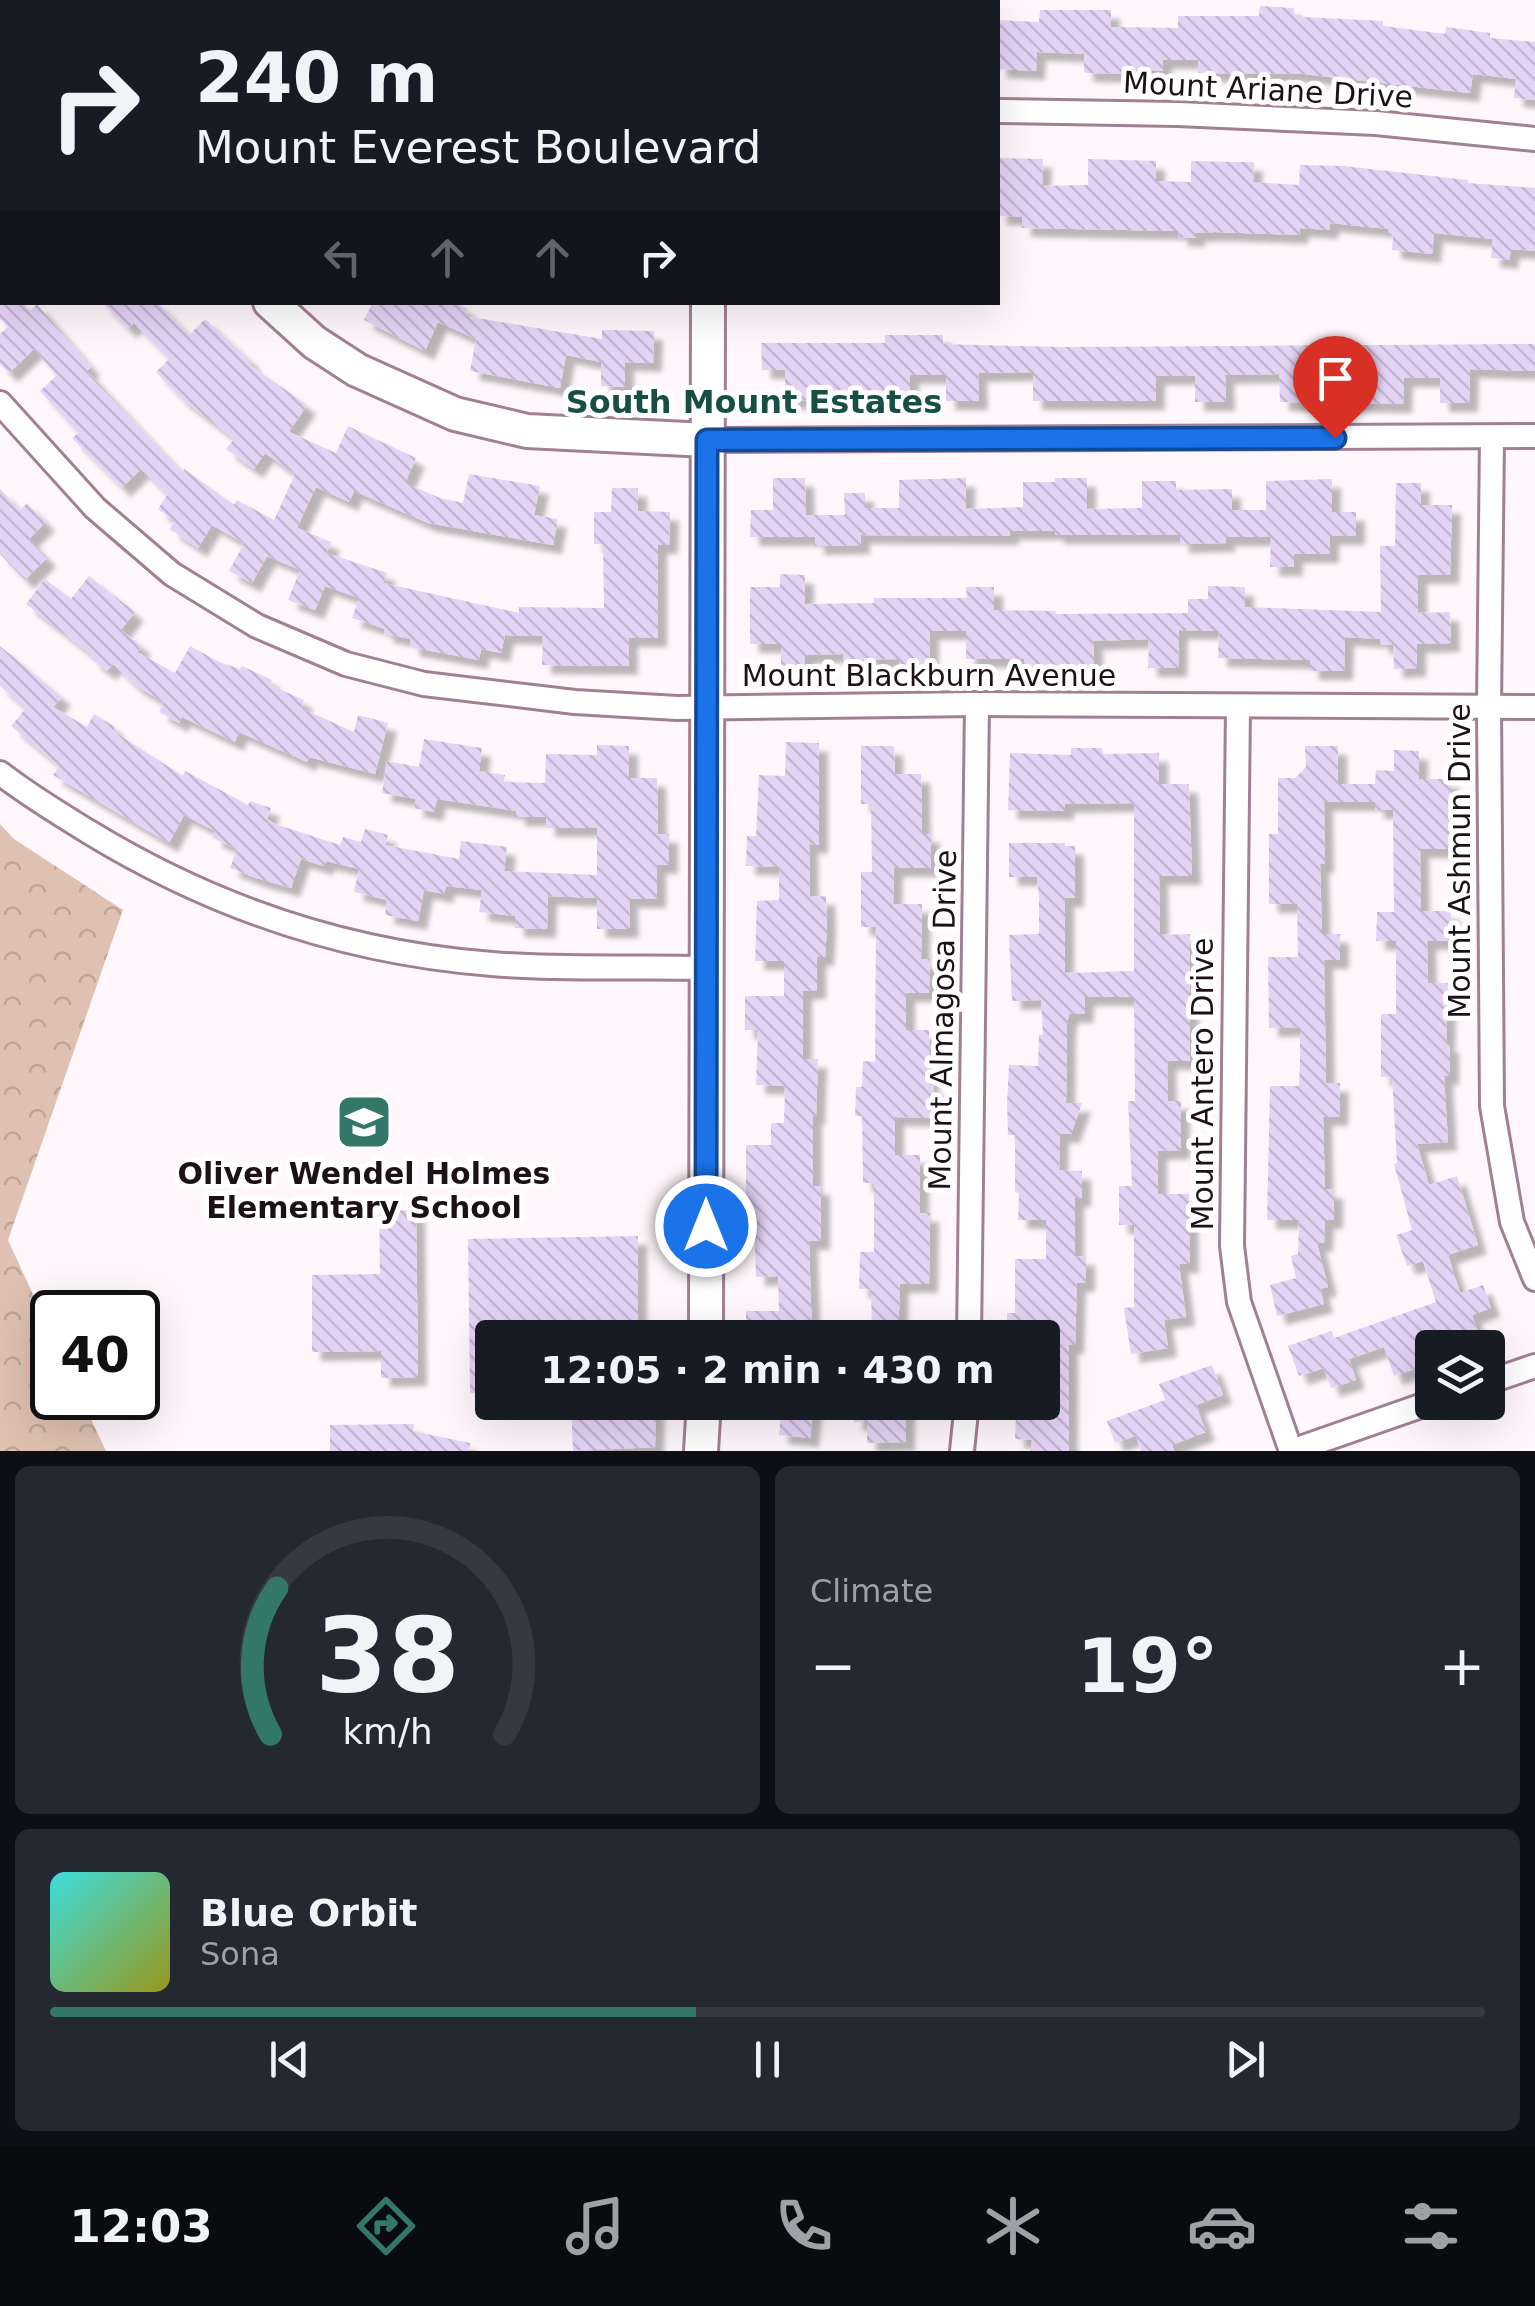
<!DOCTYPE html>
<html lang="en">
<head>
<meta charset="utf-8">
<style>
	body { margin:0; font-family:"DejaVu Sans",sans-serif; background:#242831; color:#f1f3f6; height:100vh; display:flex; flex-direction:column; font-size:38px; white-space:nowrap }
	* { box-sizing:border-box; margin:0 }
	p { font-size:32px; color:#9ea1a6 }
	.icon { flex:none; width:55px; height:55px; fill:none; stroke:currentColor; stroke-width:2; stroke-linecap:round; stroke-linejoin:round }
	.map { position:relative; height:1451px; overflow:hidden }
	.details { display:flex; flex-direction:column; gap:15px; padding:15px; background:#0d0f14; flex:1 }
	.details>* { flex:none }
	.hud { position:absolute; left:0px; top:0px; width:1000px; height:305px; box-shadow:0 10px 40px #0002; background:#171b24; color:#f1f3f6; overflow:hidden }
	.fabs { position:absolute; left:1415px; top:1330px; display:grid; gap:20px }
	.fabs a { display:grid; place-items:center; width:90px; height:90px; border-radius:10px; background:#171b24; box-shadow:0 10px 40px #0002; font-size:50px }
	.speed { position:absolute; left:30px; top:1290px; display:flex; gap:20px; font-size:50px; font-weight:700; text-align:center }
	.speed>* { display:grid; place-content:center; width:130px; height:130px; border-radius:50%; background:#171b24; box-shadow:0 10px 40px #0002; line-height:1 }
	.speed .limit { border:5px solid #111; border-radius:15px; background:#fff; color:#111 }
	.pin { position:absolute; display:grid; place-items:center; width:85px; height:85px; color:#fff; margin:-102px -42px; border-radius:50% 50% 50% 0; rotate:-45deg; box-shadow:0 0 10px #0007 }
	.pin .icon { rotate:45deg }
	.me { position:absolute; width:110px; margin:-55px; rotate:0deg; stroke-linejoin:round; filter:drop-shadow(0 0 8px #0008) }
	.turn { display:flex; align-items:center; gap:35px; height:210px; padding:0 30px; font-size:45px }
	.turn .icon { width:130px; height:130px; stroke-width:2.5 }
	.turn b { display:block; font-size:70px; line-height:85px }
	.lanes { display:flex; align-items:center; height:95px; padding:0 30px; background:#0003; justify-content:center; gap:50px; direction:ltr }
	.lanes .off { opacity:.35 }
	.big { font-size:75px; font-weight:800; line-height:1.1 }
	.details .tile { flex:1; display:flex; flex-direction:column; justify-content:center; gap:15px; min-width:0; padding:0 35px; border-radius:15px; background:#242831 }
	.details .dial { align-items:center; gap:0 }
	.dial svg { height:260px; overflow:visible; fill:none; stroke:#363941; stroke-width:7; stroke-linecap:round; text-anchor:middle }
	.dial text { fill:#f1f3f6; stroke:none }
	.song { display:flex; align-items:center; gap:30px }
	.cover { width:120px; height:120px; border-radius:15px; background:linear-gradient(135deg,hsl(180 70% 55%),hsl(60 70% 35%)) }
	.played { height:10px; border-radius:5px; background:linear-gradient(90deg,#337769 45%,#363941 45%) }
	.keys { display:flex; justify-content:space-around; direction:ltr }
	.heat { display:flex; justify-content:space-between; align-items:center; font-size:55px; direction:ltr }
	.details .tiles { flex:1; display:grid; gap:15px; grid-template-columns:1fr 1fr }
	.tile:last-child { grid-column:span 2 }
	.trip { position:absolute; left:475px; top:1320px; width:585px; height:100px; border-radius:10px; background:#171b24; box-shadow:0 10px 40px #0002; font-weight:800; line-height:100px; text-align:center }
	.dock { display:flex; height:160px; justify-content:space-around; align-items:center; background:#090b0e; color:#9ea1a6 }
	.dock .icon { width:70px; height:70px }
	.dock .selected { color:#337769 }
	.dock b { font-size:45px; color:#f1f3f6 }
	.map>svg:first-child { display:block }
	.park { fill:url(#park-crowns) }
	.building { fill:url(#building-back-hatch); filter:url(#shadow) }
	.lines { fill:none; stroke-linecap:round; stroke-linejoin:round }
	.street-casing { stroke:#a28094; stroke-width:28 }
	.secondary-casing { stroke:#a28094; stroke-width:38 }
	.street { stroke:#fff; stroke-width:22 }
	.secondary { stroke:#fff; stroke-width:32 }
	.route-casing { stroke:#114b97; stroke-width:25 }
	.route { stroke:#1a73e8; stroke-width:18 }
	.labels { text-anchor:middle; stroke-width:10; stroke-linejoin:round; paint-order:stroke }
	.street-label { font-size:30px; fill:#1d1118; stroke:#fff }
	.poi-label { font-size:30px; font-weight:bold; fill:#1d1118; stroke:#fff }
	.neighbourhood-label { font-size:32px; font-weight:bold; fill:#174f45; stroke:#fff }
</style>
</head>
<body>
<div class="map">
<svg width="1535" height="1451" viewBox="0 0 1535 1451">
	<defs>
		<pattern id="park-crowns" width="20" height="18" patternUnits="userSpaceOnUse" patternTransform="scale(2.5)"><rect width="20" height="18" fill="#dec1b2"/><path d="M2 6a3 3 0 1 1 6 0M12 15a3 3 0 1 1 6 0" fill="none" stroke="#bea598"/></pattern>
		<pattern id="building-back-hatch" width="6" height="6" patternUnits="userSpaceOnUse" patternTransform="scale(2.5)"><rect width="6" height="6" fill="#e5d3f5"/><path d="M-1 5l2 2M0 0l6 6M5-1l2 2" fill="none" stroke="#c4b4d1"/></pattern>
		<filter id="shadow"><feDropShadow dx="9" dy="9" stdDeviation="2.5" flood-color="#0004"/></filter>
	</defs>
	<rect width="100%" height="100%" fill="#fff7fb"/>
	<polygon class="park" points="0,824 14,839 123,910 8,1240 52,1336 52,1398 81,1398 106,1451 0,1451"/>
	<g class="building">
		<polygon points="1260,6 1294,8 1294,14 1302,15 1302,17 1383,21 1383,26 1445,34 1446,27 1490,33 1490,38 1535,42 1535,100 1514,98 1516,79 1473,74 1470,93 1303,74 1198,73 1198,60 1163,60 1163,71 1148,70 1148,74 1087,73 1084,72 1084,54 1037,52 1036,71 998,69 998,20 1039,22 1040,10 1111,10 1111,27 1178,28 1178,16 1259,16"/>
		<polygon points="998,158 1043,159 1042,186 1088,185 1088,159 1156,161 1156,181 1191,182 1191,161 1233,162 1254,162 1253,182 1299,185 1300,165 1343,166 1468,180 1468,183 1535,188 1535,251 1511,249 1509,260 1491,258 1493,239 1434,233 1432,254 1392,250 1393,235 1388,235 1389,229 1330,223 1329,230 1300,228 1299,235 1215,232 1196,233 1196,238 1178,237 1179,231 1022,228 1022,217 998,216"/>
		<polygon points="0,302 23,302 30,311 37,304 91,367 87,371 182,473 184,469 234,505 237,500 274,520 295,474 265,453 254,469 226,449 234,439 182,399 156,372 169,359 134,323 128,329 102,302 157,302 189,335 205,319 252,362 250,365 307,405 289,432 336,453 348,426 416,458 405,483 440,498 463,503 469,474 540,486 534,515 558,519 553,545 428,523 354,491 349,502 316,487 297,528 331,542 327,553 387,573 383,583 519,613 519,607 604,608 603,544 594,544 594,512 611,512 612,488 638,488 638,511 670,512 669,545 658,545 658,638 629,638 629,666 542,665 543,636 505,635 501,653 481,649 479,660 410,647 411,639 384,634 385,629 352,618 359,598 325,586 315,610 288,600 300,570 267,556 252,583 229,571 244,543 212,525 198,548 170,529 175,521 158,509 167,495 141,469 122,488 72,438 78,433 40,391 57,375 34,349 9,373 0,364 0,334 8,327 0,319"/>
		<polygon points="373,302 455,302 468,309 465,316 602,339 602,330 654,331 653,363 625,362 625,387 601,386 601,362 566,355 560,388 470,371 476,339 438,322 425,351 364,320"/>
		<polygon points="885,335 943,335 943,344 1062,347 1535,344 1535,371 1470,369 1469,403 1440,403 1440,378 1404,378 1403,404 1280,402 1279,374 1225,375 1226,402 1195,402 1195,376 1156,376 1156,401 1033,401 1033,372 978,373 979,401 946,401 946,375 910,375 910,401 785,400 785,370 762,370 761,343 885,343"/>
		<polygon points="773,478 805,478 806,515 845,515 844,493 865,493 865,508 899,508 899,480 966,478 966,509 1023,507 1023,482 1055,482 1055,478 1087,478 1087,509 1142,508 1142,481 1176,481 1176,490 1232,489 1232,510 1266,510 1266,481 1332,479 1332,512 1356,512 1356,536 1330,536 1330,554 1294,554 1294,567 1270,567 1271,537 1226,537 1226,543 1180,544 1180,535 1055,535 1055,531 1010,531 1010,536 861,535 861,545 815,546 815,537 750,537 751,510 773,510"/>
		<polygon points="1396,483 1421,483 1421,505 1452,505 1450,575 1418,575 1418,613 1450,612 1451,643 1417,644 1417,668 1394,669 1393,645 1380,645 1380,639 1345,637 1344,671 1310,671 1310,660 1218,658 1219,631 1179,630 1178,668 1148,668 1149,639 1094,641 1094,669 1062,670 1024,668 1024,659 966,659 966,631 930,631 930,670 899,670 899,659 843,660 843,654 805,655 805,668 781,668 781,644 750,644 750,587 780,587 780,574 805,575 805,604 874,603 874,598 967,598 966,587 994,587 994,610 1056,611 1055,614 1188,613 1188,599 1208,599 1208,586 1245,587 1245,607 1381,612 1380,546 1395,546"/>
		<polygon points="0,489 20,510 27,503 46,522 29,539 47,558 25,580 0,554"/>
		<polygon points="89,576 135,612 121,630 142,646 137,652 175,673 190,646 219,662 240,669 242,666 272,680 270,685 304,700 301,708 354,732 358,715 388,723 375,774 309,757 307,762 239,732 235,742 182,717 179,723 159,712 164,702 136,686 113,664 107,671 91,659 93,656 26,604 45,579 71,599"/>
		<polygon points="0,646 62,697 53,707 87,727 94,714 115,727 113,731 183,776 185,771 248,805 250,801 271,808 267,819 275,824 340,845 343,837 361,842 365,829 388,835 385,845 459,859 461,841 507,847 504,871 597,875 597,828 546,828 546,817 516,817 516,811 437,799 434,812 414,808 416,799 382,793 387,761 419,767 424,739 482,748 479,771 505,775 504,782 545,783 546,754 597,755 597,745 629,746 629,778 657,778 658,834 669,834 669,865 657,865 657,899 629,899 630,929 597,929 597,898 548,896 547,929 515,928 515,916 479,912 482,890 446,886 444,894 424,890 418,921 385,915 387,900 354,892 359,869 326,861 324,866 301,859 291,888 256,878 230,868 237,849 213,838 215,831 184,815 169,843 53,775 59,766 11,726 26,708 0,686"/>
		<polygon points="786,742 819,743 819,845 809,844 810,897 826,896 827,926 825,957 817,957 817,990 803,991 803,1059 818,1059 816,1116 813,1116 813,1186 821,1186 821,1241 809,1241 812,1338 746,1338 746,1311 779,1311 778,1276 756,1277 754,1217 746,1217 746,1145 771,1145 771,1123 784,1123 785,1086 756,1085 758,1030 745,1030 745,996 784,996 784,961 755,961 757,901 779,900 779,867 746,866 747,836 756,836 759,775 785,776"/>
		<polygon points="861,746 894,746 895,774 921,774 922,834 931,834 931,868 894,868 893,904 922,904 921,959 930,959 929,993 906,993 906,1030 929,1030 930,1085 934,1085 932,1118 895,1117 895,1155 920,1155 920,1213 930,1213 929,1284 900,1284 898,1338 872,1338 871,1289 859,1289 860,1252 874,1252 874,1183 863,1183 862,1116 855,1116 856,1087 862,1087 863,1061 875,1062 876,927 861,927 861,872 872,872 871,804 861,804"/>
		<polygon points="1305,746 1338,746 1338,784 1375,784 1376,770 1394,771 1394,750 1419,751 1419,779 1451,779 1451,849 1420,849 1421,911 1451,911 1451,941 1427,941 1428,983 1448,983 1446,1044 1450,1044 1450,1076 1444,1076 1448,1142 1417,1144 1429,1185 1457,1176 1478,1245 1448,1255 1460,1293 1483,1285 1491,1308 1472,1315 1481,1341 1464,1348 1417,1348 1423,1366 1394,1376 1384,1347 1349,1359 1356,1380 1331,1388 1324,1368 1299,1376 1288,1346 1331,1331 1334,1338 1436,1302 1423,1261 1407,1266 1396,1235 1412,1230 1394,1164 1397,1163 1392,1077 1381,1077 1381,1014 1396,1014 1396,941 1376,941 1377,912 1394,912 1393,810 1375,810 1375,802 1324,802 1325,864 1320,864 1322,934 1340,934 1340,960 1324,960 1326,1083 1340,1083 1339,1117 1323,1117 1325,1189 1334,1190 1334,1220 1325,1220 1324,1243 1317,1243 1328,1287 1320,1289 1324,1304 1277,1316 1270,1285 1296,1278 1291,1256 1298,1254 1299,1220 1267,1220 1270,1086 1299,1086 1300,1063 1300,1027 1269,1028 1268,957 1298,957 1297,904 1269,904 1269,834 1278,834 1278,778 1295,778 1306,767"/>
		<polygon points="1071,748 1102,748 1103,754 1159,753 1159,784 1189,784 1192,876 1159,876 1160,935 1190,934 1190,1061 1167,1061 1168,1101 1181,1101 1181,1150 1158,1151 1158,1194 1189,1194 1190,1264 1179,1264 1186,1317 1164,1320 1168,1348 1131,1354 1124,1308 1134,1307 1134,1225 1119,1225 1119,1186 1132,1186 1128,1101 1135,1101 1134,997 1085,997 1085,1014 1069,1014 1067,1024 1066,1103 1082,1103 1071,1134 1060,1134 1059,1170 1082,1171 1082,1198 1075,1198 1075,1257 1086,1256 1086,1283 1077,1283 1075,1345 1069,1345 1069,1451 1031,1451 1032,1440 1015,1439 1016,1415 1033,1416 1033,1402 1042,1402 1042,1338 1007,1338 1007,1313 1015,1313 1015,1259 1046,1259 1046,1220 1018,1220 1019,1193 1015,1192 1015,1135 1008,1135 1007,1103 1009,1065 1038,1066 1039,1034 1043,1035 1041,1000 1012,1001 1009,935 1039,934 1039,898 1037,877 1009,877 1009,843 1065,843 1065,846 1075,846 1075,898 1065,898 1065,973 1134,971 1134,803 1065,804 1065,811 1008,810 1010,753 1071,755"/>
		<polygon points="416,1210 418,1377 381,1378 381,1351 312,1352 312,1275 380,1274 379,1211"/>
		<polygon points="638,1236 638,1338 492,1338 492,1394 470,1393 468,1239"/>
		<polygon points="1212,1365 1223,1395 1196,1405 1206,1432 1172,1445 1174,1451 1141,1451 1136,1436 1115,1443 1107,1421 1165,1400 1159,1384"/>
		<polygon points="571,1402 656,1402 655,1447 573,1451"/>
		<polygon points="782,1402 814,1402 810,1438 779,1435"/>
		<polygon points="854,1402 906,1402 906,1442 867,1443 867,1422 854,1422"/>
		<polygon points="414,1424 413,1431 470,1443 469,1451 330,1451 330,1425"/>
	</g>
	<g class="lines">
		<g class="street-casing">
			<g id="street">
				<polyline points="998,111 1178,114 1376,123 1535,139"/>
				<polyline points="0,403 95,508 172,574 257,626 346,664 424,684 575,702 677,708 977,704 1535,707"/>
				<polyline points="1492,437 1489,708 1492,1106 1512,1222 1535,1279"/>
				<polyline points="707,440 1535,436"/>
				<polyline points="1238,707 1232,1246 1239,1302 1291,1451"/>
				<path d="M 0,773 C 28,795 58,813 89,832 C 212,907 348,953 492,964 C 563,970 635,966 706,968"/>
				<polyline points="969,1338 977,704"/>
				<polyline points="1488,1382 1535,1366"/>
				<polyline points="962,1451 967,1402"/>
				<polyline points="1292,1451 1432,1402"/>
			</g>
		</g>
		<g class="secondary-casing">
			<g id="secondary">
				<polyline points="710,2 710,0"/>
				<polyline points="0,38 2,40"/>
				<polyline points="270,302 314,342 357,370 455,414 527,431 707,440"/>
				<polyline points="706,1338 708,302"/>
				<polyline points="701,1451 704,1402"/>
			</g>
		</g>
		<use href="#street" class="street"/>
		<use href="#secondary" class="secondary"/>
	</g>
	<g class="lines">
		<g class="route-casing">
			<polyline id="route" points="706,1226 707,440 1335,438"/>
		</g>
		<use href="#route" class="route"/>
	</g>
	<defs>
		<g id="school-square" transform="scale(2.875)"><rect x="-9" y="-9" width="18" height="18" rx="4" fill="#337769" stroke="#fff"/><path d="M0-5L7-2L0 1L-7-2ZM-4 1L0 2.5L4 1V4Q0 6-4 4Z" fill="#fff"/></g>
	</defs>
	<g fill-rule="evenodd">
		<use href="#school-square" x="364" y="1122"/>
	</g>
	<g class="labels">
		<g class="street-label">
			<text transform="translate(1268 90) rotate(3)" y="10">Mount Ariane Drive</text>
			<text x="929" y="686">Mount Blackburn Avenue</text>
			<text transform="translate(1460 861) rotate(-90)" y="10">Mount Ashmun Drive</text>
			<text transform="translate(943 1020) rotate(-89)" y="10">Mount Almagosa Drive</text>
			<text transform="translate(1203 1084) rotate(-90)" y="10">Mount Antero Drive</text>
		</g>
		<g class="poi-label">
			<text x="364" y="1184">Oliver Wendel Holmes<tspan x="364" dy="34">Elementary School</tspan></text>
		</g>
		<g class="neighbourhood-label">
			<text x="754" y="413">South Mount Estates</text>
		</g>
	</g>
</svg>
<div class="fabs">
<a><svg class="icon" aria-label="layers" viewBox="0 0 24 24"><path d="M12 4l9 5-9 5-9-5zM3 14l9 5 9-5"/></svg></a>
</div>
<div class="speed"><div class="limit">40</div></div>
<div class="pin" style="left:1335px;top:438px;background:#d93025"><svg class="icon" aria-label="arrive" viewBox="0 0 24 24"><path d="M6 21V4h12l-3 4 3 4H6"/></svg></div>
<svg class="me" style="left:706px;top:1226px" viewBox="-20 -20 40 40"><circle r="17" fill="#1a73e8" stroke="#fff" stroke-width="3"/><path d="M0-11L8 9 0 5-8 9z" fill="#fff"/></svg>
<div class="trip">12:05 · 2 min · 430 m</div>
<div class="hud">
<div class="turn"><svg class="icon" aria-label="right" viewBox="0 0 24 24"><path d="M7 20v-9h11M14 6l5 5-5 5"/></svg><div><b>240 m</b>Mount Everest Boulevard</div></div>
<div class="lanes"><svg class="icon off" aria-label="left" viewBox="0 0 24 24"><path d="M17 20v-9H6M10 6l-5 5 5 5"/></svg><svg class="icon off" aria-label="ahead" viewBox="0 0 24 24"><path d="M12 20V5M6 11l6-6 6 6"/></svg><svg class="icon off" aria-label="ahead" viewBox="0 0 24 24"><path d="M12 20V5M6 11l6-6 6 6"/></svg><svg class="icon" aria-label="right" viewBox="0 0 24 24"><path d="M7 20v-9h11M14 6l5 5-5 5"/></svg></div>
</div>
</div>
<section class="details">
<div class="tiles">
<div class="tile dial"><svg viewBox="0 0 100 80">
<path d="M14 69A42 42 0 1 1 86 69"/>
<path d="M14 69A42 42 0 0 1 16 24" stroke="#337769"/>
<text x="50" y="56" font-size="32" font-weight="700">38</text>
<text x="50" y="72" font-size="11">km/h</text>
</svg></div>
<div class="tile"><p>Climate</p>
<div class="heat"><a>−</a><b class="big">19°</b><a>+</a></div>
</div>
<div class="tile">
<div class="song"><i class="cover"></i><div><b>Blue Orbit</b><p>Sona</p></div></div>
<div class="played"></div>
<div class="keys"><svg class="icon" aria-label="previous" viewBox="0 0 24 24"><path d="M18 5L8 12l10 7zM5 5v14"/></svg><svg class="icon" aria-label="pause" viewBox="0 0 24 24"><path d="M8 5v14M16 5v14"/></svg><svg class="icon" aria-label="next" viewBox="0 0 24 24"><path d="M6 5l10 7-10 7zM19 5v14"/></svg></div>
</div>
</div>
</section>
<nav class="dock">
<b>12:03</b>
<svg class="icon selected" aria-label="directions" viewBox="0 0 24 24"><path d="M12 3l9 9-9 9-9-9zM9 14v-3h6M13 9l2 2-2 2"/></svg>
<svg class="icon" aria-label="music" viewBox="0 0 24 24"><path d="M9 18V5l10-2v13"/><circle cx="6" cy="18" r="3"/><circle cx="16" cy="16" r="3"/></svg>
<svg class="icon" aria-label="phone" viewBox="0 0 24 24"><path d="M5 4h4l2 5-3 2q2 4 5 5l2-3 5 2v4C11 20 4 13 5 4z"/></svg>
<svg class="icon" aria-label="climate" viewBox="0 0 24 24"><path d="M12 3v18M4 7l16 10M4 17L20 7"/></svg>
<svg class="icon" aria-label="car" viewBox="0 0 24 24"><path d="M5 17H2v-5l4-1 3-4h7l3 4 3 1v5h-3M9 17h6M6 11h13"/><circle cx="7" cy="17" r="2"/><circle cx="17" cy="17" r="2"/></svg>
<svg class="icon" aria-label="filters" viewBox="0 0 24 24"><path d="M4 7h16M4 17h16"/><circle cx="9" cy="7" r="2"/><circle cx="15" cy="17" r="2"/></svg>
</nav>
</body>
</html>
